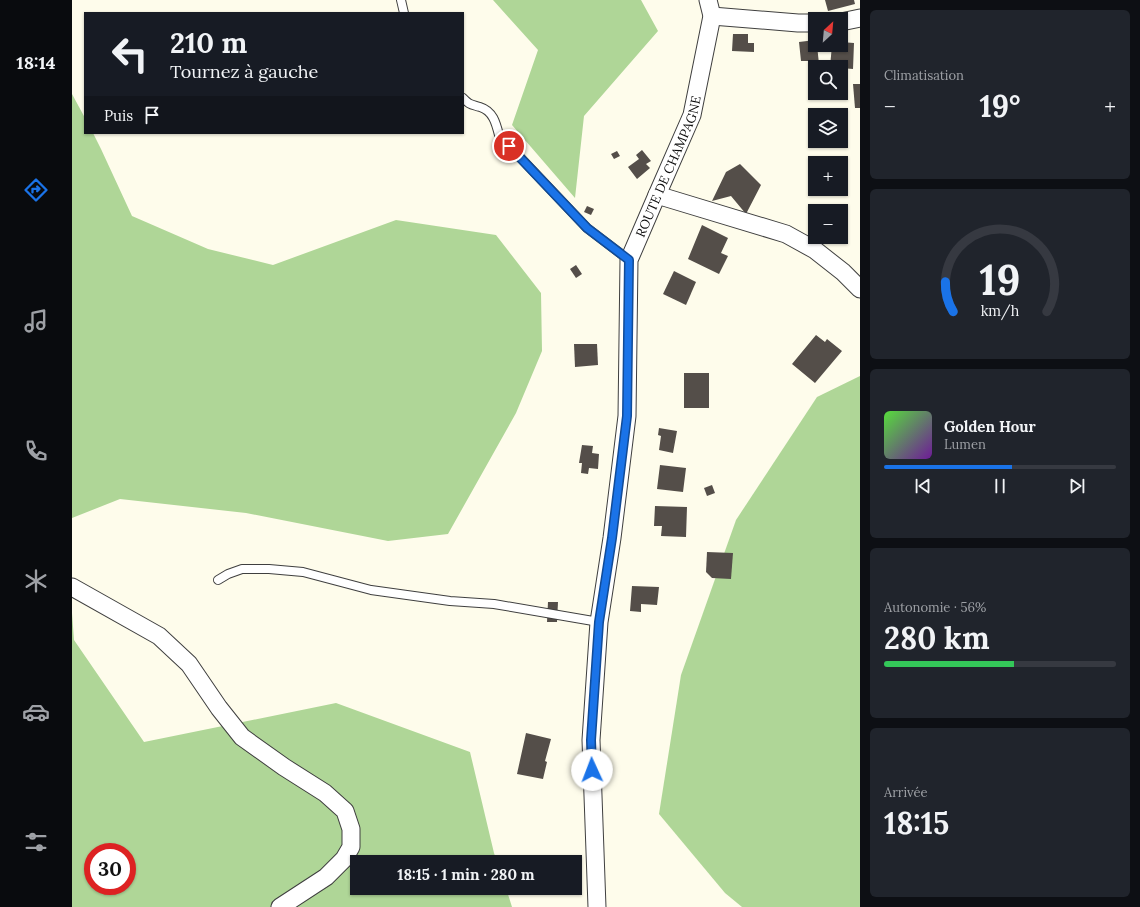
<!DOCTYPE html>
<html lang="fr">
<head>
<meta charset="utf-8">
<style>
	body { margin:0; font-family:Lora,serif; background:#20242c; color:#f1f3f6; height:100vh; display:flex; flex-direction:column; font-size:15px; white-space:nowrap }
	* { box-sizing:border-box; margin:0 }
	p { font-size:13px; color:#9ea1a6 }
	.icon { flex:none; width:22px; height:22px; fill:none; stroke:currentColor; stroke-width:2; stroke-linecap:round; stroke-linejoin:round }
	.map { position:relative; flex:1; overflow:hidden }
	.drawer { display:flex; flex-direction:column; gap:10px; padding:10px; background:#0d0f14; width:280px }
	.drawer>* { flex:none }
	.hud { position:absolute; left:12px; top:12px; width:380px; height:122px; border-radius:0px; box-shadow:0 1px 3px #0004; background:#171b24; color:#f1f3f6; overflow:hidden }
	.needle { width:26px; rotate:26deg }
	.controls { position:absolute; left:736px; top:12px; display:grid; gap:8px }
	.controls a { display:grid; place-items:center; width:40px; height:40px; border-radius:0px; background:#171b24; box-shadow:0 1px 3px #0004; font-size:20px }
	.speed { position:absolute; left:12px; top:843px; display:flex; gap:8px; font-size:20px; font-weight:700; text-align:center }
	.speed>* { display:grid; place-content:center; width:52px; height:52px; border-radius:50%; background:#171b24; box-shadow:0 1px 3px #0004; line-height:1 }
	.speed .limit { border:6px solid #d22; background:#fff; color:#111 }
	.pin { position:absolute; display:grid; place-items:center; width:34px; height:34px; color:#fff; margin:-17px; border:2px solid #fff; border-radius:50%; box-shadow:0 1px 4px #0007 }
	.me { position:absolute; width:44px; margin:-22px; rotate:358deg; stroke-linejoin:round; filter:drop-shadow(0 0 3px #0008) }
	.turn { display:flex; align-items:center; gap:14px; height:84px; padding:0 20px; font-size:18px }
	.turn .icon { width:52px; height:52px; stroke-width:2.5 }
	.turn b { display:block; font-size:28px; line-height:34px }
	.then { display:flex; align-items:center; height:38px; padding:0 20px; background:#0003; gap:8px; font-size:15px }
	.big { font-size:30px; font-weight:700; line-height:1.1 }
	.drawer .tile { flex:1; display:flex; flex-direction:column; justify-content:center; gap:6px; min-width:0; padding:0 14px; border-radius:6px; background:#20242c }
	.drawer .dial { align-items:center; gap:0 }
	.dial svg { height:104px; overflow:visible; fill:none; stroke:#363941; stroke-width:7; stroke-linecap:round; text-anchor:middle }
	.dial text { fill:#f1f3f6; stroke:none }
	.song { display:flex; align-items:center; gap:12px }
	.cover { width:48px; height:48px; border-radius:6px; background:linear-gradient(135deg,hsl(110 70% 55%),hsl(280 70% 35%)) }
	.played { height:4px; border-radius:2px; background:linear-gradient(90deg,#1a73e8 55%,#363941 55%) }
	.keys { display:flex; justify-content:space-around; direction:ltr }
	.heat { display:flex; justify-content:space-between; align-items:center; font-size:22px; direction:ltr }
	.charge { height:6px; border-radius:3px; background:linear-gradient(90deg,#34c759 56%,#363941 0) }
	.trip { position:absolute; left:278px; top:855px; width:232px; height:40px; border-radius:0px; background:#171b24; box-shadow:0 1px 3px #0004; font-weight:700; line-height:40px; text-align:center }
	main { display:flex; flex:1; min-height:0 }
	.tabs { display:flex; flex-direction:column; width:72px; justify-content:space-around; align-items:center; background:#090b0e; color:#9ea1a6 }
	.tabs .icon { width:28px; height:28px }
	.tabs .active { color:#1a73e8 }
	.tabs b { font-size:18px; color:#f1f3f6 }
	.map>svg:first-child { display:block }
	.forest { fill:#afd697; fill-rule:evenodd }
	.building { fill:#544e49 }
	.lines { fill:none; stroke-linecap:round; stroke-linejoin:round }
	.lane-casing { stroke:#3f3f3f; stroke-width:10 }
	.street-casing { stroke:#3f3f3f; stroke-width:19 }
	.lane { stroke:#fff; stroke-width:8 }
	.street { stroke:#fff; stroke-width:17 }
	.route-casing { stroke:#114b97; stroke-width:10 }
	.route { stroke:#1a73e8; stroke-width:7 }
	.labels { text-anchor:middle; stroke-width:4; stroke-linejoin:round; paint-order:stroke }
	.street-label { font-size:13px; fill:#0c0c0c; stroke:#fff }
</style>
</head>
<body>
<main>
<nav class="tabs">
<b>18:14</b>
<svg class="icon active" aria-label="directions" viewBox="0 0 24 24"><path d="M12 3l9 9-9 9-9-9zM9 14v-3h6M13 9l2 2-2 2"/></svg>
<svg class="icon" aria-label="music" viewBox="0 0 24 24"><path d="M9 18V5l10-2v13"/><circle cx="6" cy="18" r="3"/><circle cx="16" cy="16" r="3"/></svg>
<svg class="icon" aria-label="phone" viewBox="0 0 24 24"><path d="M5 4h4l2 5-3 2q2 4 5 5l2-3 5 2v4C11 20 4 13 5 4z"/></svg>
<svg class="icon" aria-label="climate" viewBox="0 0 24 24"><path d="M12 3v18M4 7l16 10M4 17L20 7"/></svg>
<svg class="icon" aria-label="car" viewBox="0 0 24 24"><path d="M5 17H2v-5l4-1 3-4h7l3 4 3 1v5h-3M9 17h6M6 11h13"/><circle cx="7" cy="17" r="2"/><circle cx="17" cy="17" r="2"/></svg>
<svg class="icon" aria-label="filters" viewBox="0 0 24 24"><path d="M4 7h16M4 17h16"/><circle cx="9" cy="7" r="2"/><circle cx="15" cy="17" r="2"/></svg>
</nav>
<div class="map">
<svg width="788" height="907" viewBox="0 0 788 907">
	<rect width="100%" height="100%" fill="#fefceb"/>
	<g class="forest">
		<polygon points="421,0 569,0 586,31 512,116 503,198 440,125 466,50"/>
		<polygon points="0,94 13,118 13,133 21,133 29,149 60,216 136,249 201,265 324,220 424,235 469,293 470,351 444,413 376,534 316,541 174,513 48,499 0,518"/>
		<polygon points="788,376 788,907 670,907 653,893 587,814 609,675 664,520 745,397"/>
		<path d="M 0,613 L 2,640 L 72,742 L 264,703 L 398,752 L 422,853 L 425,862 L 285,862 L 285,888 L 434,888 L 440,907 L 0,907 ZM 21,852 L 55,852 L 55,886 L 21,886 Z"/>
	</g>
	<g class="building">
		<polygon points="753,0 782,0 783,4 756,11"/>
		<polygon points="661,34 676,34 676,43 682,43 682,52 660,51"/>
		<polygon points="743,40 743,45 745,45 747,64 739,65 738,61 729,61 727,42"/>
		<polygon points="769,42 782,43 781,69 769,68 769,67 758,67 760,45 769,45"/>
		<polygon points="781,84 788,84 788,108 783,108"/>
		<polygon points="570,150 579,161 574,164 578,168 565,179 556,167 567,159 564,155"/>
		<polygon points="545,151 548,156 542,159 539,154"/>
		<polygon points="668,164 689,185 674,214 659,196 640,201 654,172"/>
		<polygon points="515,206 522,209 519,215 512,212"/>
		<polygon points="630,225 656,238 649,253 656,256 647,274 616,259"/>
		<polygon points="504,265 510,274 504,278 498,269"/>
		<polygon points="602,271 624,282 614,305 591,294"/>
		<polygon points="744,335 753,342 755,339 770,351 743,383 720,364"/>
		<polygon points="502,344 525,344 526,365 503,367"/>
		<rect x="612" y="373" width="25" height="35"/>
		<polygon points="587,428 605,431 601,453 587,450 589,436 586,435"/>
		<polygon points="510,445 521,446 520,453 527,454 526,469 517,468 516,474 509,473 510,463 507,463"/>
		<polygon points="588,465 614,468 611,492 585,489"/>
		<polygon points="640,485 643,493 635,496 632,488"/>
		<polygon points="583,506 615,507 614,537 589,536 590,526 582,526"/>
		<polygon points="635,552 661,553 659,579 640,578 634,572"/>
		<polygon points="560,586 587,587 585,605 569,604 569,612 558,611"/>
		<polygon points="476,602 486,602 485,622 475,622"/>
		<polygon points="454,733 479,739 473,761 475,762 471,779 445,774"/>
	</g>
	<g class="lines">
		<g class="lane-casing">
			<g id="lane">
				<polyline points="329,0 332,13"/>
				<path d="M 391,98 C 398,105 398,104 408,107 C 421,111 424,123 427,135 L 515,228 L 557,260"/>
				<polyline points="146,580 156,574 170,569 197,569 231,572 299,590 378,601 422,604 527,622"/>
			</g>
		</g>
		<g class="street-casing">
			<g id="street">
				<polyline points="640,16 726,23 743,23"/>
				<polyline points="769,22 788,18"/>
				<polyline points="585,195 714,234 743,250 771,272 788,289"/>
				<polyline points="0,587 87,636 117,664 147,708 170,737 212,767 253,793 273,811 279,829 279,847 272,859 254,877 208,907"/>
				<path id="s1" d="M 525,907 L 519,740 L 527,622 L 540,538 L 555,416 L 557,260 L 585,195 L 620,115 L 640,16 L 636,0"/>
			</g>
		</g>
		<use href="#lane" class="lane"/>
		<use href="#street" class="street"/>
	</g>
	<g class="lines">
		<g class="route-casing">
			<polyline id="route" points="437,146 515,228 557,260 555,416 540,538 527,622 519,740 520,770"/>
		</g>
		<use href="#route" class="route"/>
	</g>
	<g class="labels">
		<g class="street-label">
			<text dy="5" stroke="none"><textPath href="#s1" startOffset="751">ROUTE DE CHAMPAGNE</textPath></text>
		</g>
	</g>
</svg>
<div class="controls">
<a><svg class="needle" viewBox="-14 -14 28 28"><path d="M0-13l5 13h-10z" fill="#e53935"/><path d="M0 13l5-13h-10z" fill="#9ea1a6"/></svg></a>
<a><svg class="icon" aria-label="search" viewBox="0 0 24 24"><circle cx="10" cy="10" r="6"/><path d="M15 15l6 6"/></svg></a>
<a><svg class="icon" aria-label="layers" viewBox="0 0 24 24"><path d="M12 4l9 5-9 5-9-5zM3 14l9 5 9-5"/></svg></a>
<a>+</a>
<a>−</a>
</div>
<div class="speed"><div class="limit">30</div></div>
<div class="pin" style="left:437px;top:146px;background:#d93025"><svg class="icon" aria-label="arrive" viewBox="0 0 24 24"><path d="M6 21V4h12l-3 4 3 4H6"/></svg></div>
<svg class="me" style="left:520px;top:770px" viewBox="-20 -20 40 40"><circle r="19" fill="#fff"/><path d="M0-13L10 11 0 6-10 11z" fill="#1a73e8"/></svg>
<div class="trip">18:15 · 1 min · 280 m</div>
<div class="hud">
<div class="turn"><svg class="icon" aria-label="left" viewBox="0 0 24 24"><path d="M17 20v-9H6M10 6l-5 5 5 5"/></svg><div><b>210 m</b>Tournez à gauche</div></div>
<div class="then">Puis<svg class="icon" aria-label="arrive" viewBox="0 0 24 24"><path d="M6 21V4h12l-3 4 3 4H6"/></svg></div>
</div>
</div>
<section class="drawer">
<div class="tile"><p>Climatisation</p>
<div class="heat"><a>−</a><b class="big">19°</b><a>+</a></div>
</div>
<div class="tile dial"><svg viewBox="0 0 100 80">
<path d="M14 69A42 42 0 1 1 86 69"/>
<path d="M14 69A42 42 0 0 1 8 46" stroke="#1a73e8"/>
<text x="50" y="56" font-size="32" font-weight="700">19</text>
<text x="50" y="72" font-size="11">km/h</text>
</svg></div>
<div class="tile">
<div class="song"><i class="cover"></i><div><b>Golden Hour</b><p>Lumen</p></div></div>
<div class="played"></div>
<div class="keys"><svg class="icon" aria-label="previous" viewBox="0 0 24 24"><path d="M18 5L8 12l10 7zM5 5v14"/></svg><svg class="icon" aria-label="pause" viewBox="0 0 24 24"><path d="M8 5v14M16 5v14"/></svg><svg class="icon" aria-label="next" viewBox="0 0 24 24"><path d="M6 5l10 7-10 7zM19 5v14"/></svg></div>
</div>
<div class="tile"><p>Autonomie · 56%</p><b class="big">280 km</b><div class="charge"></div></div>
<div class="tile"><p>Arrivée</p><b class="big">18:15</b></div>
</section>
</main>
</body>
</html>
